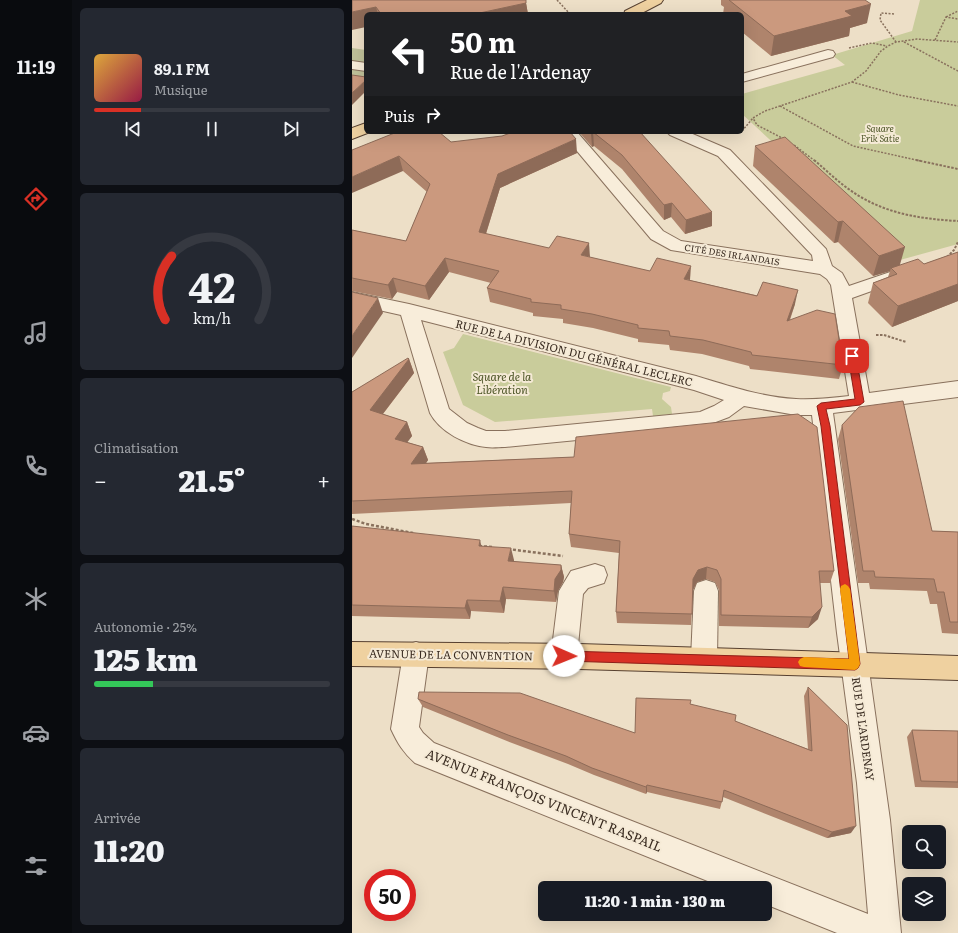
<!DOCTYPE html>
<html lang="fr">
<head>
<meta charset="utf-8">
<style>
	body { margin:0; font-family:Literata,serif; background:#242831; color:#f1f3f6; height:100vh; display:flex; flex-direction:column; font-size:15px; white-space:nowrap }
	* { box-sizing:border-box; margin:0 }
	p { font-size:13px; color:#9ea1a6 }
	.icon { flex:none; width:22px; height:22px; fill:none; stroke:currentColor; stroke-width:2; stroke-linecap:round; stroke-linejoin:round }
	.map { position:relative; flex:1; overflow:hidden }
	.side { display:flex; flex-direction:column; gap:8px; padding:8px; background:#0d0f14; width:280px }
	.side>* { flex:none }
	.hud { position:absolute; left:12px; top:12px; width:380px; height:122px; border-radius:6px; box-shadow:0 4px 16px #0002; background:#202124; color:#fff; overflow:hidden }
	.buttons { position:absolute; left:550px; top:825px; display:grid; gap:8px }
	.buttons a { display:grid; place-items:center; width:44px; height:44px; border-radius:6px; background:#171b24; box-shadow:0 4px 16px #0002; font-size:20px }
	.speed { position:absolute; left:12px; top:869px; display:flex; gap:8px; font-size:20px; font-weight:700; text-align:center }
	.speed>* { display:grid; place-content:center; width:52px; height:52px; border-radius:50%; background:#171b24; box-shadow:0 4px 16px #0002; line-height:1 }
	.speed .limit { border:6px solid #d22; background:#fff; color:#111 }
	.pin { position:absolute; display:grid; place-items:center; width:34px; height:34px; color:#fff; margin:-17px; border-radius:8px; box-shadow:0 2px 6px #0006 }
	.me { position:absolute; width:44px; margin:-22px; rotate:91deg; stroke-linejoin:round; filter:drop-shadow(0 0 3px #0008) }
	.turn { display:flex; align-items:center; gap:14px; height:84px; padding:0 20px; font-size:18px }
	.turn .icon { width:52px; height:52px; stroke-width:2.5 }
	.turn b { display:block; font-size:28px; line-height:34px }
	.then { display:flex; align-items:center; height:38px; padding:0 20px; background:#0003; gap:8px; font-size:15px }
	.big { font-size:30px; font-weight:800; line-height:1.1 }
	.side .card { flex:1; display:flex; flex-direction:column; justify-content:center; gap:6px; min-width:0; padding:0 14px; border-radius:6px; background:#242831 }
	.side .dial { align-items:center; gap:0 }
	.dial svg { height:104px; overflow:visible; fill:none; stroke:#363941; stroke-width:7; stroke-linecap:round; text-anchor:middle }
	.dial text { fill:#f1f3f6; stroke:none }
	.song { display:flex; align-items:center; gap:12px }
	.cover { width:48px; height:48px; border-radius:6px; background:linear-gradient(135deg,hsl(40 70% 55%),hsl(340 70% 35%)) }
	.played { height:4px; border-radius:2px; background:linear-gradient(90deg,#d93025 20%,#363941 20%) }
	.keys { display:flex; justify-content:space-around; direction:ltr }
	.heat { display:flex; justify-content:space-between; align-items:center; font-size:22px; direction:ltr }
	.charge { height:6px; border-radius:3px; background:linear-gradient(90deg,#34c759 25%,#363941 0) }
	.trip { position:absolute; left:186px; top:881px; width:234px; height:40px; border-radius:6px; background:#171b24; box-shadow:0 4px 16px #0002; font-weight:800; line-height:40px; text-align:center }
	main { display:flex; flex:1; min-height:0 }
	.dock { display:flex; flex-direction:column; width:72px; justify-content:space-around; align-items:center; background:#090b0e; color:#9ea1a6 }
	.dock .icon { width:28px; height:28px }
	.dock .selected { color:#d93025 }
	.dock b { font-size:18px; color:#f1f3f6 }
	.map>svg:first-child { display:block }
	.green { fill:#c9cc9b }
	.cemetery { fill:#bfc199 }
	.lines { fill:none; stroke-linecap:round; stroke-linejoin:round }
	.minor-casing { stroke:#89715d; stroke-width:2 }
	.major-casing { stroke:#574030; stroke-width:2 }
	.path-far2 { stroke:#89715d; stroke-width:1.5; stroke-dasharray:2 1.5; stroke-linecap:butt }
	.path-far1 { stroke:#89715d; stroke-width:2; stroke-dasharray:2.5 1.5; stroke-linecap:butt }
	.path { stroke:#89715d; stroke-width:2.5; stroke-dasharray:3 2; stroke-linecap:butt }
	.minor { fill:#f8edda; fill-rule:evenodd }
	.major { fill:#efd1a0; fill-rule:evenodd }
	.wall { fill:#af846c }
	.shaded-wall { fill:#8e6b58 }
	.building { fill:#cb997e; stroke:#8e6b58 }
	.route { fill:#d93025; stroke:#8d1f18 }
	.slow { fill:#f59e0b }
	.labels { text-anchor:middle; stroke-width:4; stroke-linejoin:round; paint-order:stroke }
	.far-park-label { font-size:9px; font-style:italic; fill:#4d5527; stroke:#f5ead6 }
	.far-street-label { font-size:9px; fill:#392b20; stroke:#f5ead6 }
	.street-label { font-size:11px; fill:#392b20; stroke:#f5ead6 }
	.park-label { font-size:11px; font-style:italic; fill:#4d5527; stroke:#f5ead6 }
	.near-street-label { font-size:13px; fill:#392b20; stroke:#f5ead6 }
</style>
</head>
<body>
<main>
<nav class="dock">
<b>11:19</b>
<svg class="icon selected" aria-label="directions" viewBox="0 0 24 24"><path d="M12 3l9 9-9 9-9-9zM9 14v-3h6M13 9l2 2-2 2"/></svg>
<svg class="icon" aria-label="music" viewBox="0 0 24 24"><path d="M9 18V5l10-2v13"/><circle cx="6" cy="18" r="3"/><circle cx="16" cy="16" r="3"/></svg>
<svg class="icon" aria-label="phone" viewBox="0 0 24 24"><path d="M5 4h4l2 5-3 2q2 4 5 5l2-3 5 2v4C11 20 4 13 5 4z"/></svg>
<svg class="icon" aria-label="climate" viewBox="0 0 24 24"><path d="M12 3v18M4 7l16 10M4 17L20 7"/></svg>
<svg class="icon" aria-label="car" viewBox="0 0 24 24"><path d="M5 17H2v-5l4-1 3-4h7l3 4 3 1v5h-3M9 17h6M6 11h13"/><circle cx="7" cy="17" r="2"/><circle cx="17" cy="17" r="2"/></svg>
<svg class="icon" aria-label="filters" viewBox="0 0 24 24"><path d="M4 7h16M4 17h16"/><circle cx="9" cy="7" r="2"/><circle cx="15" cy="17" r="2"/></svg>
</nav>
<section class="side">
<div class="card">
<div class="song"><i class="cover"></i><div><b>89.1 FM</b><p>Musique</p></div></div>
<div class="played"></div>
<div class="keys"><svg class="icon" aria-label="previous" viewBox="0 0 24 24"><path d="M18 5L8 12l10 7zM5 5v14"/></svg><svg class="icon" aria-label="pause" viewBox="0 0 24 24"><path d="M8 5v14M16 5v14"/></svg><svg class="icon" aria-label="next" viewBox="0 0 24 24"><path d="M6 5l10 7-10 7zM19 5v14"/></svg></div>
</div>
<div class="card dial"><svg viewBox="0 0 100 80">
<path d="M14 69A42 42 0 1 1 86 69"/>
<path d="M14 69A42 42 0 0 1 19 20" stroke="#d93025"/>
<text x="50" y="56" font-size="32" font-weight="700">42</text>
<text x="50" y="72" font-size="11">km/h</text>
</svg></div>
<div class="card"><p>Climatisation</p>
<div class="heat"><a>−</a><b class="big">21.5°</b><a>+</a></div>
</div>
<div class="card"><p>Autonomie · 25%</p><b class="big">125 km</b><div class="charge"></div></div>
<div class="card"><p>Arrivée</p><b class="big">11:20</b></div>
</section>
<div class="map">
<svg width="606" height="933" viewBox="0 0 606 933">
	<rect width="100%" height="100%" fill="#eddfc7"/>
	<g class="green">
		<polygon points="568,0 606,0 606,244 548,260 390,114 390,94 493,65 480,55 560,31"/>
		<polygon points="111,334 319,387 318,391 311,393 310,399 319,407 320,414 301,416 300,409 143,422 111,405 91,352 102,348"/>
	</g>
	<polygon class="cemetery" points="0,48 14,50 14,85 0,83"/>
	<g class="lines">
		<g class="minor-casing">
			<g id="minor">
				<polygon points="476,50 481,51 483,54 481,57 390,82 390,74"/>
				<polygon points="0,61 14,63 14,71 0,69"/>
				<path d="M 209,132 L 225,132 L 311,231 L 329,241 L 461,261 L 460,255 L 366,156 L 318,135 L 315,132 L 336,132 L 378,150 L 474,249 L 480,266 L 490,273 L 497,286 L 550,268 L 556,270 L 559,274 L 556,278 L 500,298 L 517,393 L 606,381 L 606,397 L 481,413 L 538,820 L 549,933 L 485,933 L 413,904 L 413,888 L 373,888 L 63,763 C 51,752 46,744 39,729 L 51,654 L 55,645 L 64,642 L 73,645 L 77,654 L 67,727 L 71,733 L 82,743 L 516,914 L 505,783 L 485,633 L 460,415 L 444,415 L 392,406 L 377,417 L 348,428 L 153,447 C 147,447 140,448 134,447 C 114,445 88,432 78,413 L 49,315 L 0,304 L 0,292 L 57,304 L 344,376 C 377,386 409,397 444,399 C 462,400 479,398 497,396 L 479,285 L 475,279 L 468,274 L 319,250 L 299,239 ZM 69,320 L 342,390 L 372,400 L 362,406 L 348,412 L 153,431 L 134,431 L 126,428 L 115,423 L 97,409 Z"/>
				<polygon points="243,564 252,567 255,575 252,583 236,588 231,594 225,656 221,665 212,668 203,665 199,656 207,591 219,571"/>
				<polygon points="354,580 363,583 366,591 365,659 361,668 352,671 343,668 339,659 342,591 345,583"/>
			</g>
		</g>
		<g class="major-casing">
			<g id="major">
				<polygon points="295,0 311,0 309,3 288,14 272,14 273,11"/>
				<polygon points="14,123 14,132 18,132 0,139 0,128"/>
				<polygon points="0,642 227,644 606,656 606,680 227,669 0,666"/>
			</g>
		</g>
		<g class="path-far2">
			<polyline points="205,0 218,14"/>
			<polyline points="542,14 529,13 528,20 544,42"/>
			<polyline points="594,17 606,11"/>
			<polyline points="583,40 594,17 606,19"/>
			<polyline points="552,42 606,71"/>
			<polyline points="497,48 520,43 535,46"/>
			<polyline points="500,82 547,95 606,106"/>
			<polyline points="428,106 501,146 569,161"/>
			<polyline points="390,131 401,118"/>
			<polyline points="432,139 405,125 401,118 413,111 500,82 514,71 529,51 536,46 544,42 565,39 606,42"/>
			<polyline points="442,145 463,161"/>
		</g>
		<g class="path-far1">
			<path d="M 462,160 C 474,170 485,181 498,190 C 530,213 567,219 606,221"/>
			<polyline points="564,160 606,169"/>
			<polyline points="595,257 602,250 606,242"/>
			<polyline points="524,335 532,335 554,342"/>
		</g>
		<g class="path">
			<polyline points="0,519 14,524 61,533"/>
			<polyline points="127,546 140,547"/>
			<polyline points="156,549 211,556"/>
		</g>
		<use href="#minor" class="minor"/>
		<use href="#major" class="major"/>
	</g>
	<g class="wall">
		<polygon points="0,0 174,3 176,14 14,14"/>
		<polygon points="369,0 513,0 515,23 498,28 497,36 419,56 390,32 390,14 371,14 372,7 369,5"/>
		<polygon points="227,132 288,132 360,226 333,234 319,217 312,220 270,169 242,146 240,147"/>
		<polygon points="99,142 225,153 148,188 134,234 443,304 438,320 491,365 487,379 398,369 397,366 350,354 318,350 317,345 286,342 286,339 241,328 211,323 211,319 181,316 181,313 138,302 135,288 139,283 97,272 77,300 45,292 40,299 0,291 0,230 54,241 75,192 51,171 0,150"/>
		<polygon points="403,146 548,265 572,264 606,252 606,301 540,327 516,303 521,283 536,277 538,271 521,276 486,242 482,243 401,166"/>
		<polygon points="57,359 62,373 31,414 55,422 60,436 55,442 71,447 76,460 74,463 222,457 482,571 478,583 468,583 466,619 456,628 367,626 367,590 363,582 354,579 345,582 341,590 339,625 265,623 264,612 267,553 219,547 217,534 219,503 0,514 0,392"/>
		<polygon points="490,425 580,531 606,532 606,634 590,633 585,604 578,604 575,591 518,589 517,583 506,583 486,439"/>
		<polygon points="0,526 129,546 162,560 162,562 209,565 212,577 211,582 206,591 204,602 154,599 152,613 119,611 118,619 0,616"/>
		<polygon points="456,687 499,833 475,838 371,797 368,809 295,792 294,794 242,775 216,764 160,743 71,707 66,699 283,733 338,704 456,749 452,696"/>
		<polygon points="560,730 606,731 606,788 563,787 555,737"/>
	</g>
	<g class="shaded-wall">
		<polygon points="174,3 176,14 123,14"/>
		<polygon points="519,4 515,23 498,28 497,36 419,56 422,36 493,11"/>
		<polygon points="24,7 26,14 14,14 14,27 0,30 0,12"/>
		<polygon points="14,80 14,91 0,105 0,93"/>
		<polygon points="241,132 242,146 240,147 239,133"/>
		<polygon points="224,139 225,153 148,188 130,246 127,232 146,174"/>
		<polygon points="47,156 51,171 0,193 0,177"/>
		<polygon points="320,203 319,217 312,220 312,205"/>
		<polygon points="360,212 360,226 333,234 334,220"/>
		<polygon points="491,221 486,242 482,243 486,222"/>
		<polygon points="237,243 238,257 229,255"/>
		<polygon points="553,247 547,268 539,268 538,271 521,276 527,256"/>
		<polygon points="93,258 97,272 77,300 73,286"/>
		<polygon points="339,266 338,280 332,279"/>
		<polygon points="41,278 45,292 40,299 36,285"/>
		<polygon points="606,284 606,301 540,327 546,306"/>
		<polygon points="446,290 443,304 432,335 435,321"/>
		<polygon points="26,298 31,313 0,358 0,336"/>
		<polygon points="57,359 62,373 23,424 18,410"/>
		<polygon points="55,422 60,436 48,452 43,439"/>
		<polygon points="71,447 76,460 65,477 59,464"/>
		<polygon points="128,540 131,553 127,546"/>
		<polygon points="159,548 162,560 160,573 156,561"/>
		<polygon points="209,565 212,577 211,582 206,591 204,602 202,591 203,579"/>
		<polygon points="355,567 354,579 345,582 341,590 341,579 346,570"/>
		<polygon points="151,587 154,599 152,613 148,601"/>
		<polygon points="115,600 119,611 118,619 113,608"/>
		<polygon points="470,607 466,619 456,628 460,617"/>
		<polygon points="295,785 295,792 294,794 294,787"/>
		<polygon points="504,826 499,833 475,838 480,832"/>
	</g>
	<g class="building">
		<polygon points="0,0 174,0 174,3 123,14 29,14 24,7 0,12"/>
		<polygon points="377,0 513,0 519,4 493,11 500,16 422,36"/>
		<polygon points="0,75 14,77 14,80 0,93"/>
		<polygon points="45,132 87,132 99,142 150,136 161,132 218,132 224,139 146,174 127,232 197,248 205,236 237,243 229,255 298,271 305,258 339,266 332,279 405,296 411,282 446,290 435,321 465,310 483,314 491,365 400,355 399,352 351,340 318,336 317,331 286,328 286,325 240,314 209,309 209,305 179,302 179,299 135,288 147,271 93,258 73,286 41,278 36,285 0,278 0,230 54,241 78,184 47,156 0,177 0,150"/>
		<polygon points="241,132 288,132 360,212 334,220 320,203 312,205 270,155"/>
		<polygon points="433,137 553,247 527,256 491,221 486,222 403,146"/>
		<polygon points="606,252 606,284 546,306 521,283 545,274 539,268 566,259 572,264"/>
		<polygon points="0,292 26,298 0,336"/>
		<polygon points="56,358 57,359 18,410 55,422 43,439 71,447 59,464 222,457 224,437 446,414 465,427 482,571 467,571 470,607 460,617 369,615 369,579 365,570 355,567 346,570 341,579 340,614 264,612 268,541 217,534 220,491 0,501 0,392"/>
		<polygon points="551,401 580,531 606,532 606,622 598,622 592,592 585,592 582,579 523,577 522,571 511,571 490,425 507,407"/>
		<polygon points="0,526 128,540 127,546 159,548 156,561 209,565 209,570 203,579 202,591 151,587 148,601 115,600 113,608 0,605"/>
		<polygon points="456,687 495,725 504,826 480,832 372,790 370,802 295,785 294,787 240,768 214,756 156,735 66,699 67,692 168,693 283,733 284,698 339,700 338,704 384,715 383,721 460,751"/>
		<polygon points="560,730 606,731 606,782 569,781"/>
	</g>
	<polygon class="route" points="500,353 504,356 512,402 508,405 474,409 478,426 508,664 506,668 503,670 212,661 208,659 207,656 208,652 212,651 497,659 469,426 465,406 469,403 503,399 496,356"/>
	<polygon class="slow" points="493,584 496,586 498,589 508,664 506,668 503,670 452,667 448,666 446,662 448,659 452,657 497,659 488,589 489,586"/>
	<g class="labels">
		<g class="far-park-label">
			<text x="528" y="132">Square<tspan x="528" dy="10">Erik Satie</tspan></text>
		</g>
		<g class="far-street-label">
			<text transform="translate(380 255) rotate(9)" y="3">CITÉ DES IRLANDAIS</text>
		</g>
		<g class="street-label">
			<text transform="translate(222 353) rotate(14)" y="4">RUE DE LA DIVISION DU GÉNÉRAL LECLERC</text>
			<text transform="translate(99 655) rotate(1)" y="4">AVENUE DE LA CONVENTION</text>
			<text transform="translate(511 729) rotate(82)" y="4">RUE DE L'ARDENAY</text>
		</g>
		<g class="park-label">
			<text x="150" y="381">Square de la<tspan x="150" dy="13">Libération</tspan></text>
		</g>
		<g class="near-street-label">
			<text transform="translate(192 800) rotate(22)" y="5">AVENUE FRANÇOIS VINCENT RASPAIL</text>
		</g>
	</g>
</svg>
<div class="buttons">
<a><svg class="icon" aria-label="search" viewBox="0 0 24 24"><circle cx="10" cy="10" r="6"/><path d="M15 15l6 6"/></svg></a>
<a><svg class="icon" aria-label="layers" viewBox="0 0 24 24"><path d="M12 4l9 5-9 5-9-5zM3 14l9 5 9-5"/></svg></a>
</div>
<div class="speed"><div class="limit">50</div></div>
<div class="pin" style="left:500px;top:356px;background:#d93025"><svg class="icon" aria-label="arrive" viewBox="0 0 24 24"><path d="M6 21V4h12l-3 4 3 4H6"/></svg></div>
<svg class="me" style="left:212px;top:656px" viewBox="-20 -20 40 40"><circle r="19" fill="#fff"/><path d="M0-13L10 11 0 6-10 11z" fill="#d93025"/></svg>
<div class="trip">11:20 · 1 min · 130 m</div>
<div class="hud">
<div class="turn"><svg class="icon" aria-label="left" viewBox="0 0 24 24"><path d="M17 20v-9H6M10 6l-5 5 5 5"/></svg><div><b>50 m</b>Rue de l'Ardenay</div></div>
<div class="then">Puis<svg class="icon" aria-label="right" viewBox="0 0 24 24"><path d="M7 20v-9h11M14 6l5 5-5 5"/></svg></div>
</div>
</div>
</main>
</body>
</html>
